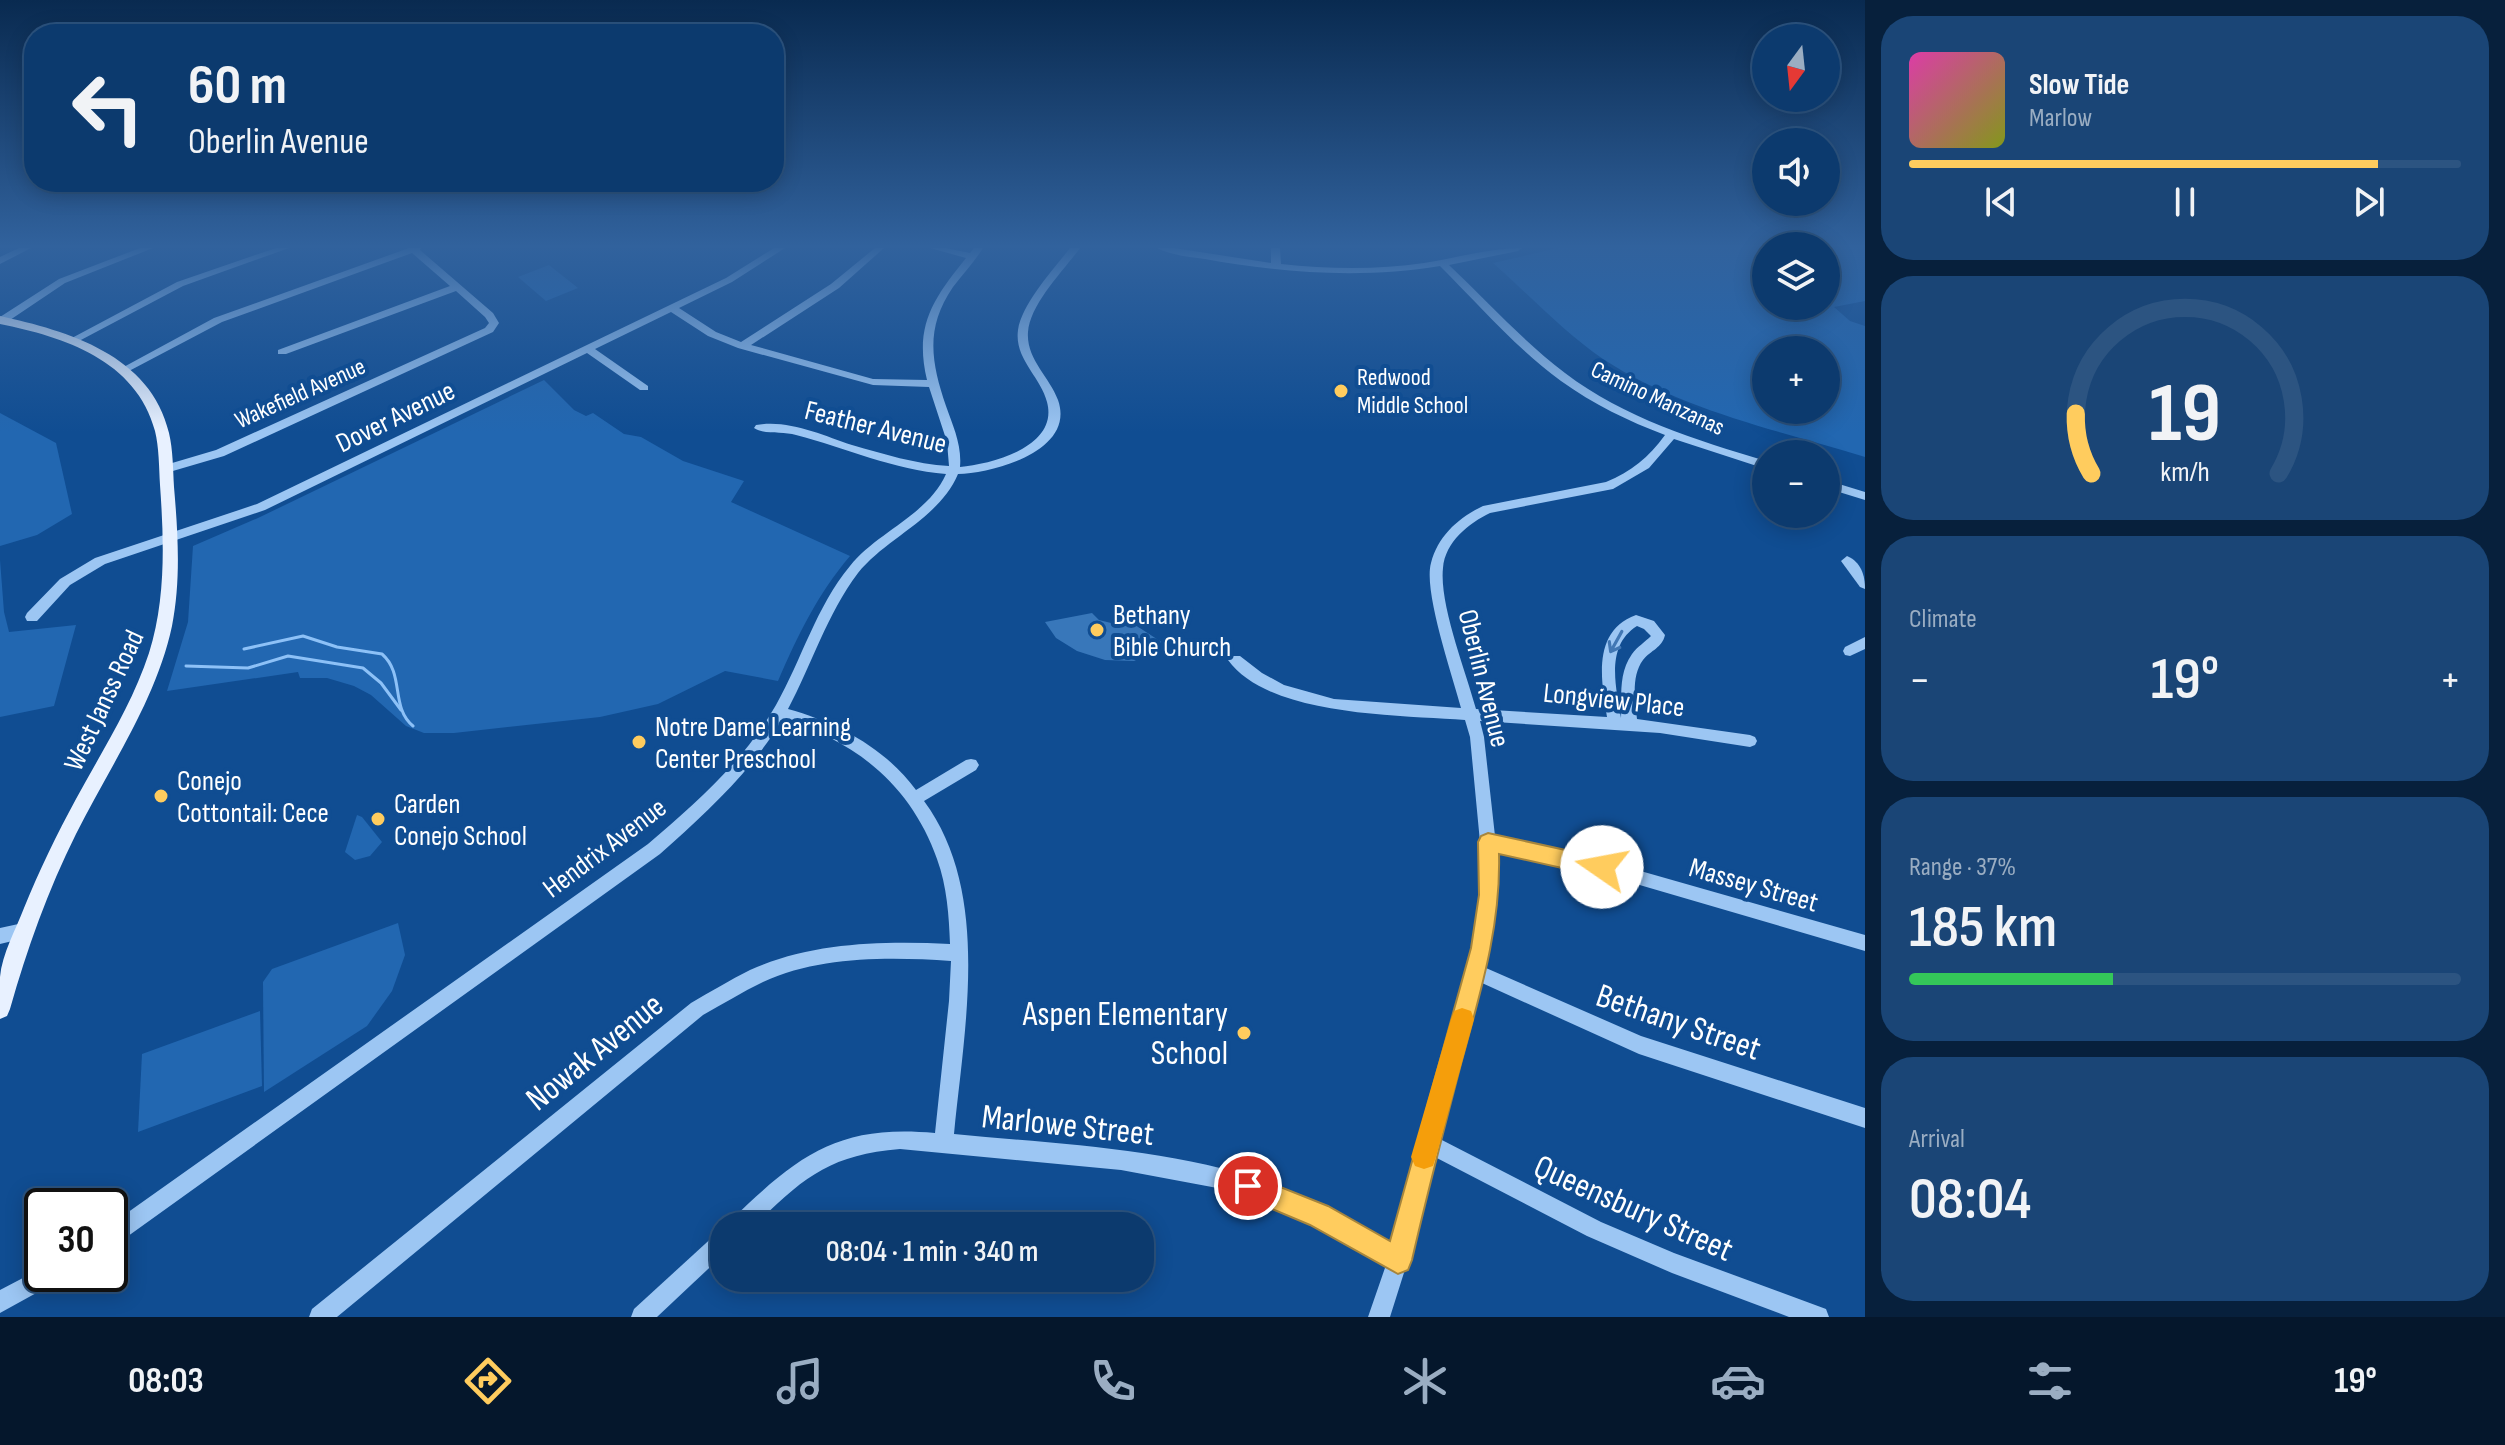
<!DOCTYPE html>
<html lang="en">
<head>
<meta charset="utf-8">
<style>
	body { margin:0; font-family:"Sofia Sans Condensed",sans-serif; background:#1a4576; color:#f1f3f6; height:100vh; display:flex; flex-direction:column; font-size:30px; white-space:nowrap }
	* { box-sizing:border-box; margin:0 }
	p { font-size:26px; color:#9aadc2 }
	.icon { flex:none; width:44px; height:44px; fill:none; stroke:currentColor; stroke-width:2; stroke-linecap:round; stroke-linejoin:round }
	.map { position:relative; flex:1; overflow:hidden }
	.sheet { display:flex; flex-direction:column; gap:16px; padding:16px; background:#07203c; width:640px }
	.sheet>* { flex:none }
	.banner { position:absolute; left:24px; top:24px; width:760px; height:168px; border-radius:32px; box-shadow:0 4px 20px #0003,0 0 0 2px #2c5481; background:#0c3a6e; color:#f1f3f6; overflow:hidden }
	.needle { width:52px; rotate:195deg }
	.controls { position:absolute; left:1752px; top:24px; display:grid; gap:16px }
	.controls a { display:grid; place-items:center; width:88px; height:88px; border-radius:50%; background:#0c3a6e; box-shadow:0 4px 20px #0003,0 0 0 2px #2c5481; font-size:40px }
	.speed { position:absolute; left:24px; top:1188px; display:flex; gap:16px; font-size:40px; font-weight:700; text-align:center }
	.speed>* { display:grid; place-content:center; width:104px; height:104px; border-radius:50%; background:#0c3a6e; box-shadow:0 4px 20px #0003,0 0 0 2px #2c5481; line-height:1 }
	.speed .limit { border:4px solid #111; border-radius:12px; background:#fff; color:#111 }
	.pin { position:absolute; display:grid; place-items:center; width:68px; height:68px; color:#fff; margin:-34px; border:4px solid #fff; border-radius:50%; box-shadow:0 2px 8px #0007 }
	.me { position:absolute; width:88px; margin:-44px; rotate:282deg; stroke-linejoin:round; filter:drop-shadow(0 0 6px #0008) }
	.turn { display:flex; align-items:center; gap:28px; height:168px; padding:0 32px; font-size:36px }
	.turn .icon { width:104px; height:104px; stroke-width:2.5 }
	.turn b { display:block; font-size:56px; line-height:68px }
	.big { font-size:60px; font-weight:600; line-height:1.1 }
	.sheet .tile { flex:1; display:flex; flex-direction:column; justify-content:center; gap:12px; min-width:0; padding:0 28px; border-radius:32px; background:#1a4576 }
	.sheet .dial { align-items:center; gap:0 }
	.dial svg { height:208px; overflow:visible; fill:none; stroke:#2c5481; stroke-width:7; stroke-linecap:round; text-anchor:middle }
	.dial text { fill:#f1f3f6; stroke:none }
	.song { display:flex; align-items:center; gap:24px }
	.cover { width:96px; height:96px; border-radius:12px; background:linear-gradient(135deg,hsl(320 70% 55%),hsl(70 70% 35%)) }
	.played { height:8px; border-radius:4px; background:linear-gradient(90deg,#ffcc5e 85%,#2c5481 85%) }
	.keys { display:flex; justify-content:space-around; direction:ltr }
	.heat { display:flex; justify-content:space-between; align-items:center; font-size:44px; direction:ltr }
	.charge { height:12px; border-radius:6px; background:linear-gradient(90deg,#34c759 37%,#2c5481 0) }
	.trip { position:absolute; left:710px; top:1212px; width:444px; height:80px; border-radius:32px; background:#0c3a6e; box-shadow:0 4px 20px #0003,0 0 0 2px #2c5481; font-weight:600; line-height:80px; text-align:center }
	.tab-bar { display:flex; height:128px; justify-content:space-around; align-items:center; background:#05172c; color:#9aadc2 }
	.tab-bar .icon { width:56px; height:56px }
	.tab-bar .current { color:#ffcc5e }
	.tab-bar b { font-size:36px; color:#f1f3f6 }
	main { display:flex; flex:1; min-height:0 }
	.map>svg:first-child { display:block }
	.green { fill:#2267b1; fill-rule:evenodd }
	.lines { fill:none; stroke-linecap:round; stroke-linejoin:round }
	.stream { stroke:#8dc1f7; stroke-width:3 }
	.building { fill:#3877ba }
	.minor { fill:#9cc6f3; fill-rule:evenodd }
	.major { fill:#e8f1ff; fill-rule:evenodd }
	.oneway { stroke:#4177b4 }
	.route { fill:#ffcc5e; stroke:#a6853d; stroke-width:2 }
	.slow { fill:#f59e0b }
	.poi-dot { fill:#ffcc5e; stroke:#104d92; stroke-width:3 }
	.labels { text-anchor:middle; stroke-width:8; stroke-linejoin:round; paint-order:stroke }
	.far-poi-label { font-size:24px; fill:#fff; stroke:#104d92; text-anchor:start }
	.far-street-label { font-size:24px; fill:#fff; stroke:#104d92 }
	.street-label { font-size:28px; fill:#fff; stroke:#104d92 }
	.poi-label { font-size:28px; fill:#fff; stroke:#104d92; text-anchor:start }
	.near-poi-label { font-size:34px; fill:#fff; stroke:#104d92; text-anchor:end }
	.near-street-label { font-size:34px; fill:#fff; stroke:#104d92 }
</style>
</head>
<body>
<main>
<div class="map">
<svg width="1865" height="1317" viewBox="0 0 1865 1317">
	<rect width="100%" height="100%" fill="#104d92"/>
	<g class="green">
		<path d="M 1558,248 L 1766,248 L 1766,306 L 1826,306 L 1826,248 L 1865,248 L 1865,301 L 1834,307 L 1850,321 L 1865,326 L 1865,457 C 1777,430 1681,410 1603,359 C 1566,334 1527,293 1493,263 ZM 1766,350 L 1826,350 L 1826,410 L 1766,410 Z"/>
		<polygon points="549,265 578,288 546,301 518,277"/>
		<path d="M 544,380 L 574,410 L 586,416 L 593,413 L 624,434 L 641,437 L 683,461 L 744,481 L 731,502 L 850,556 C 817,595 798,635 778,681 L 725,671 L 658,704 L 600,717 L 454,733 L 424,733 L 406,726 L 371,695 L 354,686 L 327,678 L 300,678 L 298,672 L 167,691 L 188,622 L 193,546 L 258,518 Z"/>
		<polygon points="0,413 56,443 72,514 37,535 0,546"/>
		<polygon points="0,560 4,612 9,632 76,625 54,706 0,717"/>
		<polygon points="357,815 362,817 382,842 370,856 355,860 345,852"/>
		<polygon points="398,923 405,955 392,991 367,1026 264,1092 263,982 272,969"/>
		<polygon points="260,1011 262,1086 138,1132 142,1054"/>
	</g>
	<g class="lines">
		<g class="stream">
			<path d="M 244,649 L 303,636 L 337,647 L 382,654 C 405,674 390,707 413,726"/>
			<polyline points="186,666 248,668 288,656 363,668 381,683 401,710"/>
		</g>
	</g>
	<polygon class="building" points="1092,613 1099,620 1111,623 1126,619 1166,645 1134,661 1105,660 1077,651 1056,638 1045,622"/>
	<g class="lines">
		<g class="minor">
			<polygon points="19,248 31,248 0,264 0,257"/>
			<polygon points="140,248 153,248 65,283 7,322 0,322 0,317 59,279"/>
			<polygon points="276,248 289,248 183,286 79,341 75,342 70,339 177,282"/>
			<polygon points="409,248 421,248 420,250 493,313 499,323 493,332 224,456 166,473 162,472 162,466 216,450 485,328 489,323 485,317 456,291 286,354 278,354 278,350 450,286 412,253 222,322 129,371 125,372 120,369 214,318"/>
			<path d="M 774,248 L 785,248 L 732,282 L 679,308 L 716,332 L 741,342 L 831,284 L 875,248 L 884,248 L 839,288 L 751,345 L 873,379 L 927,380 C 914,326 933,299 966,258 L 930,248 L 946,248 L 970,253 L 974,248 L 983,248 C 975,261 963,274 953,287 C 925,328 931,362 946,406 C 953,426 962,445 960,467 C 992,464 1059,447 1047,402 C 1041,377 1014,359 1018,330 C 1022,303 1054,269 1070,248 L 1080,248 C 1064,270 1030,304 1028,332 C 1026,359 1049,376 1058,400 C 1076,451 993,473 958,474 C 939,519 887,537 858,573 C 827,614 812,664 788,709 C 838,723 885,748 916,790 L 966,760 L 971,759 L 976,760 L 979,765 L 976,770 L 924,801 C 992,893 964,1029 954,1134 C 1056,1144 1169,1148 1267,1182 C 1311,1197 1351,1222 1391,1245 L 1406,1183 L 1467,972 L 1482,895 L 1480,842 L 1470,737 L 1465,720 C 1401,715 1269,717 1228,660 L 1230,656 L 1240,656 L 1262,673 L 1284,685 L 1334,699 L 1461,708 C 1453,677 1423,591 1431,563 C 1438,536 1458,518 1483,506 L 1606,482 C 1631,472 1649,457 1665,435 C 1628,421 1593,404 1561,381 C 1516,348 1479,305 1440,266 C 1362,279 1282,273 1205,259 C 1190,257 1170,255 1157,248 L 1174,248 L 1271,263 L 1271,248 L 1280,248 L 1281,264 C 1328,269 1377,270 1424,263 C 1457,258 1489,248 1522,248 L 1518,251 L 1449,265 C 1487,301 1523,341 1565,373 C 1624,418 1696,440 1766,461 L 1766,469 L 1674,439 L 1649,468 L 1613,489 L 1490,513 C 1469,523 1445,542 1443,568 C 1439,604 1466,672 1476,709 L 1607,717 C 1601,680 1592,631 1636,615 L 1654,621 L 1665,635 C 1662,648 1651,650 1643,660 C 1631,676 1635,701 1637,719 L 1750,735 L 1755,737 L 1757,741 L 1755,745 L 1750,747 L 1660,733 L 1480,721 L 1484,737 L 1495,836 L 1602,860 L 1865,935 L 1865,951 L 1602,874 L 1496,851 L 1498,895 L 1486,968 L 1641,1036 L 1865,1108 L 1865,1128 L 1639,1054 L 1482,983 L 1438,1138 L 1601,1222 L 1674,1253 L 1826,1309 L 1829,1317 L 1789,1317 L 1672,1273 L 1587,1236 L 1433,1156 L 1408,1260 L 1390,1317 L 1368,1317 L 1386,1265 L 1312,1222 L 1266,1201 L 1228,1190 L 1121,1170 L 900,1149 C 829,1155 803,1178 754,1226 L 729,1226 L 732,1219 C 799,1155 838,1124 935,1133 L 949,1001 L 951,961 C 889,957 820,956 763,982 C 742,992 723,1004 703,1015 L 337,1317 L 309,1317 L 312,1309 L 691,1003 C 710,992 730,980 750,970 C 813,942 883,941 950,944 C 949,916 947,886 937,859 C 912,787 855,739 782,720 C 750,773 706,813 660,854 L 117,1244 L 110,1247 L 110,1225 L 648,844 C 696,803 744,761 776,705 C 802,659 816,607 850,566 C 877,532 928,515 946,474 C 894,470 846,448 796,435 C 783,431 764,435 754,428 L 756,425 C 788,419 822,435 852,445 C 884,454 915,464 949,466 L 947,442 L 929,387 L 873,385 L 738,348 L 708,336 L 671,312 L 595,349 L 648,386 L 648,390 L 640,390 L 587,353 L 265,510 L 105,564 L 70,585 L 37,621 L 27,621 L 25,617 L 27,613 L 60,579 L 95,558 L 257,504 L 726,278 ZM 1637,626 L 1644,629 L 1651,636 C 1645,642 1637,647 1632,654 C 1618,674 1622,697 1621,718 C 1616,687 1605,646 1637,626 Z"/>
			<polygon points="1826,480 1865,492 1865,500 1826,488"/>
			<path d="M 1847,556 C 1861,562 1865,575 1865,589 L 1860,587 L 1841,561 Z"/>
			<polygon points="1865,637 1865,649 1850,656 1845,655 1843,651 1845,647"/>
			<polygon points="23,923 29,925 31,931 29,937 0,944 0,928"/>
			<polygon points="724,1230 724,1254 657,1317 631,1317 634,1309 717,1233"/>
			<polygon points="42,1268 42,1274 61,1274 58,1281 0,1313 0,1290"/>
		</g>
		<path class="major" d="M 0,316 C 68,331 151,355 169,433 C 173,450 173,469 174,487 C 178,533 181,581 172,626 C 156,701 110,766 76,834 C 48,890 27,949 10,1009 L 7,1016 L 0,1019 C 0,1005 0,990 0,977 C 2,954 16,929 24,908 C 39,871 57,834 76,799 C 102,751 132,705 149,653 C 166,599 164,541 160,485 C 159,467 159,447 155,431 C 136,360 64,337 0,324 Z"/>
	</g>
	<defs><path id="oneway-shaft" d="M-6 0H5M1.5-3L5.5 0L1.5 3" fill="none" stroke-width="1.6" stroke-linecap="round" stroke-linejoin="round" transform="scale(2)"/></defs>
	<use class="oneway" href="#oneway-shaft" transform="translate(1616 642) rotate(119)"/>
	<linearGradient id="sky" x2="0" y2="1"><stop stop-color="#092a50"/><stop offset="0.57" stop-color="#31629d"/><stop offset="1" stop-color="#31629d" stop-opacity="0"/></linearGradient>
	<rect width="1865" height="432" fill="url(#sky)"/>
	<path class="route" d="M 1488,833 L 1602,858 L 1610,860 L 1613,867 L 1610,874 L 1602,877 L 1499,854 C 1501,927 1480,994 1461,1064 C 1444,1129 1427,1194 1412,1260 L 1408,1270 L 1398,1274 L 1310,1225 L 1239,1195 L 1235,1186 L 1239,1177 L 1248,1174 L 1328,1206 L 1390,1241 L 1471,948 L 1479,895 L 1478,842 L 1481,836 Z"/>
	<polygon class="slow" points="1462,1008 1471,1011 1474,1019 1436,1157 1433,1166 1424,1169 1415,1166 1411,1157 1451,1019 1454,1011"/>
	<g class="poi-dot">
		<circle cx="1341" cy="391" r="8"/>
		<circle cx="1097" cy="630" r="8"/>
		<circle cx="639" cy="742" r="8"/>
		<circle cx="161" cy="796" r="8"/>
		<circle cx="378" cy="819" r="8"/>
		<circle cx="1244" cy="1033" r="8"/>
	</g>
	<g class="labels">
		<g class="far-poi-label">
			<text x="1357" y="385">Redwood<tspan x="1357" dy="28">Middle School</tspan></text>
		</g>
		<g class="far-street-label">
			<text transform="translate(300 393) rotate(-24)" y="8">Wakefield Avenue</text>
			<text transform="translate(1658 398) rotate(25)" y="8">Camino Manzanas</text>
		</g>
		<g class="street-label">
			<text transform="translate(395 416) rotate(-26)" y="10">Dover Avenue</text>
			<text transform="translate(876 426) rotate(14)" y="10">Feather Avenue</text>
			<text transform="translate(1485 678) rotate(76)" y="10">Oberlin Avenue</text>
			<text transform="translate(1614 699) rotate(6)" y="10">Longview Place</text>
			<text transform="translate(103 700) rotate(-65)" y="10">West Janss Road</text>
			<text transform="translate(604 847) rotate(-37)" y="10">Hendrix Avenue</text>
			<text transform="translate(1754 884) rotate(16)" y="10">Massey Street</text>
		</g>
		<g class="poi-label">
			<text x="1113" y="624">Bethany<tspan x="1113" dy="32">Bible Church</tspan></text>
			<text x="655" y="736">Notre Dame Learning<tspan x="655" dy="32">Center Preschool</tspan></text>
			<text x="177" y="790">Conejo<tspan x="177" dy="32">Cottontail: Cece</tspan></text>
			<text x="394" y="813">Carden<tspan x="394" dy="32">Conejo School</tspan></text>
		</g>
		<g class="near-poi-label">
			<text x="1228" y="1025">Aspen Elementary<tspan x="1228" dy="39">School</tspan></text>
		</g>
		<g class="near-street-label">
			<text transform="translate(1679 1021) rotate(19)" y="12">Bethany Street</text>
			<text transform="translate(594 1051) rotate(-39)" y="12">Nowak Avenue</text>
			<text transform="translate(1068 1124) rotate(6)" y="12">Marlowe Street</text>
			<text transform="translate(1634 1207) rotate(24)" y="12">Queensbury Street</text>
		</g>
	</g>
</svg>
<div class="controls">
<a><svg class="needle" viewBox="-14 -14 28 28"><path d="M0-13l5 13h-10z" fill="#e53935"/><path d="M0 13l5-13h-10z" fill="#9aadc2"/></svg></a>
<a><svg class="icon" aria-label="sound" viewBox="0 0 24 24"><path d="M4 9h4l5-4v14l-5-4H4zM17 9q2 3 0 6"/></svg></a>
<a><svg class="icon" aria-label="layers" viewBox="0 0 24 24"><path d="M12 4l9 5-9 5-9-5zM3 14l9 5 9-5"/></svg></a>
<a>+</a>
<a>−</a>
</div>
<div class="speed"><div class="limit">30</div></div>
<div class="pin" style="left:1248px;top:1186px;background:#d93025"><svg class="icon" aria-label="arrive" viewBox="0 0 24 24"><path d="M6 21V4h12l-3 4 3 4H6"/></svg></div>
<svg class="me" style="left:1602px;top:867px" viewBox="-20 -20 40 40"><circle r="19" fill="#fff"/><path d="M0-13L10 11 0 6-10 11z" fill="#ffcc5e"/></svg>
<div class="trip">08:04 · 1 min · 340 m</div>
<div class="banner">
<div class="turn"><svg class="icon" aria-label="left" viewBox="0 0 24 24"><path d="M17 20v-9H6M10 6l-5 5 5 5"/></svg><div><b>60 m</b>Oberlin Avenue</div></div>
</div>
</div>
<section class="sheet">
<div class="tile">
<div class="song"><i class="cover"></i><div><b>Slow Tide</b><p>Marlow</p></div></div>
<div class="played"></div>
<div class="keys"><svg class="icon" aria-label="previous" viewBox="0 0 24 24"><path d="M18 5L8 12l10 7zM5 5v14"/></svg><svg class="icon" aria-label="pause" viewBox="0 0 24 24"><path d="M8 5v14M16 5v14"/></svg><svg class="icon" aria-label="next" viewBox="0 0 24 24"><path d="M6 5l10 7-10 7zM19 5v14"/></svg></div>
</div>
<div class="tile dial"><svg viewBox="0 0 100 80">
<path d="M14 69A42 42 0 1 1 86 69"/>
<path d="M14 69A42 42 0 0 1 8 46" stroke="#ffcc5e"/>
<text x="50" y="56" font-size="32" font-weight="700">19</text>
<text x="50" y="72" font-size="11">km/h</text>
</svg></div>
<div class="tile"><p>Climate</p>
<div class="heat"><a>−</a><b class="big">19°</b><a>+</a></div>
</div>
<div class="tile"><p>Range · 37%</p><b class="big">185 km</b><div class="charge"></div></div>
<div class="tile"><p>Arrival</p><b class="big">08:04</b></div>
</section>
</main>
<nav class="tab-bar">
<b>08:03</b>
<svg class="icon current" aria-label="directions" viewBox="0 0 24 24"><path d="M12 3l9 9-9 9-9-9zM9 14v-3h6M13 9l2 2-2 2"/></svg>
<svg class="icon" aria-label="music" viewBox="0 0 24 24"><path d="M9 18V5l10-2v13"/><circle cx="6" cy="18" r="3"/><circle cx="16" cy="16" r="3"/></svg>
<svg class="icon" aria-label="phone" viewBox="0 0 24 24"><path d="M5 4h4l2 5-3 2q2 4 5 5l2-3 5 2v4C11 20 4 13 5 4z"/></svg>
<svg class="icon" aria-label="climate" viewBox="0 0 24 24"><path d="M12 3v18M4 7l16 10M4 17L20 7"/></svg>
<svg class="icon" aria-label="car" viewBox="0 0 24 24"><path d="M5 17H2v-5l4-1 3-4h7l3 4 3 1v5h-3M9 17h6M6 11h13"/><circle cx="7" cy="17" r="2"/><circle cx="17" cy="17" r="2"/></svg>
<svg class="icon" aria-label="filters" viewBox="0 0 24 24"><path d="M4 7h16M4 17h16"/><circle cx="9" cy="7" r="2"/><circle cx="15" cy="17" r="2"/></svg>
<b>19°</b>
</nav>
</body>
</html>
